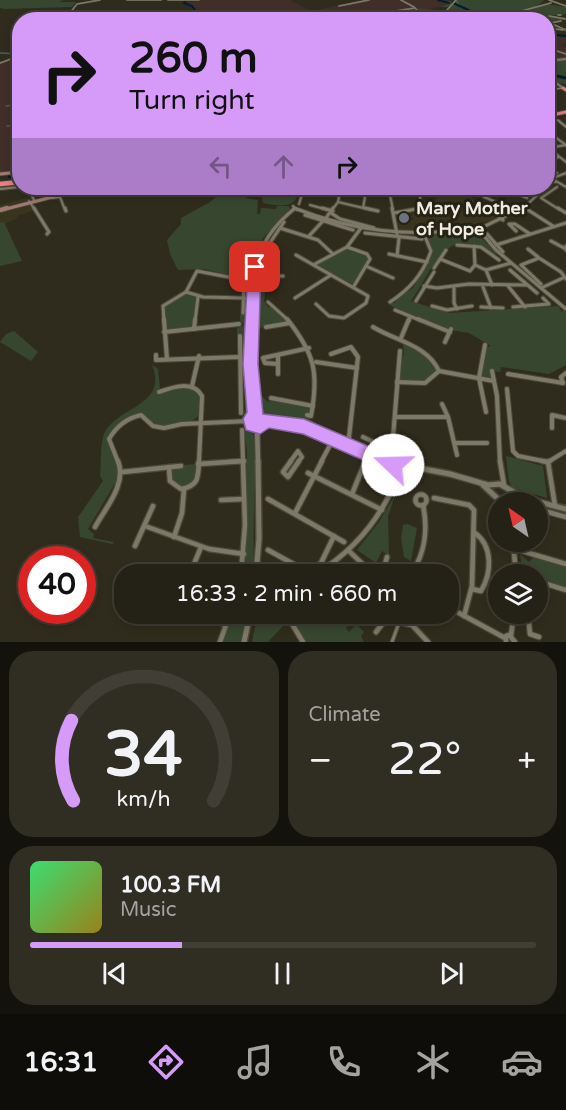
<!DOCTYPE html>
<html lang="en">
<head>
<meta charset="utf-8">
<style>
	body { margin:0; font-family:"Varela Round",sans-serif; background:#302e23; color:#f1f3f6; height:100vh; display:flex; flex-direction:column; font-size:22px; white-space:nowrap }
	* { box-sizing:border-box; margin:0 }
	p { font-size:20px; color:#a3a3a1 }
	.icon { flex:none; width:33px; height:33px; fill:none; stroke:currentColor; stroke-width:2; stroke-linecap:round; stroke-linejoin:round }
	.map { position:relative; height:642px; overflow:hidden }
	.details { display:flex; flex-direction:column; gap:9px; padding:9px; background:#14120c; flex:1 }
	.details>* { flex:none }
	.guide { position:absolute; left:12px; top:12px; width:543px; height:183px; border-radius:24px; box-shadow:0 3px 9px #0003,0 0 0 2px #413e35; background:#d69bf9; color:#111; overflow:hidden }
	.needle { width:39px; rotate:326deg }
	.buttons { position:absolute; left:488px; top:492px; display:grid; gap:12px }
	.buttons a { display:grid; place-items:center; width:60px; height:60px; border-radius:50%; background:#242116; box-shadow:0 3px 9px #0003,0 0 0 2px #413e35; font-size:30px }
	.speed { position:absolute; left:18px; top:546px; display:flex; gap:12px; font-size:30px; font-weight:700; text-align:center }
	.speed>* { display:grid; place-content:center; width:78px; height:78px; border-radius:50%; background:#242116; box-shadow:0 3px 9px #0003,0 0 0 2px #413e35; line-height:1 }
	.speed .limit { border:9px solid #d22; background:#fff; color:#111 }
	.pin { position:absolute; display:grid; place-items:center; width:51px; height:51px; color:#fff; margin:-26px; border-radius:12px; box-shadow:0 3px 9px #0006 }
	.me { position:absolute; width:66px; margin:-33px; rotate:291deg; stroke-linejoin:round; filter:drop-shadow(0 0 4px #0008) }
	.turn { display:flex; align-items:center; gap:21px; height:126px; padding:0 18px; font-size:27px }
	.turn .icon { width:78px; height:78px; stroke-width:2.5 }
	.turn b { display:block; font-size:42px; line-height:51px }
	.lanes { display:flex; align-items:center; height:57px; padding:0 18px; background:#0003; justify-content:center; gap:30px; direction:ltr }
	.lanes .off { opacity:.35 }
	.big { font-size:45px; font-weight:600; line-height:1.1 }
	.details .tile { flex:1; display:flex; flex-direction:column; justify-content:center; gap:9px; min-width:0; padding:0 21px; border-radius:24px; background:#302e23 }
	.details .dial { align-items:center; gap:0 }
	.dial svg { height:156px; overflow:visible; fill:none; stroke:#413e35; stroke-width:7; stroke-linecap:round; text-anchor:middle }
	.dial text { fill:#f1f3f6; stroke:none }
	.song { display:flex; align-items:center; gap:18px }
	.cover { width:72px; height:72px; border-radius:9px; background:linear-gradient(135deg,hsl(140 70% 55%),hsl(50 70% 35%)) }
	.played { height:6px; border-radius:3px; background:linear-gradient(90deg,#d69bf9 30%,#413e35 30%) }
	.keys { display:flex; justify-content:space-around; direction:ltr }
	.heat { display:flex; justify-content:space-between; align-items:center; font-size:33px; direction:ltr }
	.details .tiles { flex:1; display:grid; gap:9px; grid-template-columns:1fr 1fr }
	.tile:last-child { grid-column:span 2 }
	.trip { position:absolute; left:114px; top:564px; width:345px; height:60px; border-radius:24px; background:#242116; box-shadow:0 3px 9px #0003,0 0 0 2px #413e35; font-weight:600; line-height:60px; text-align:center }
	.menu { display:flex; height:96px; justify-content:space-around; align-items:center; background:#0e0d09; color:#a3a3a1 }
	.menu .icon { width:42px; height:42px }
	.menu .on { color:#d69bf9 }
	.menu b { font-size:27px; color:#f1f3f6 }
	.map>svg:first-child { display:block }
	.built { fill:#39341e }
	.industrial { fill:#422e29 }
	.green { fill:#37462f }
	.lines { fill:none; stroke-linecap:round; stroke-linejoin:round }
	.stream { stroke:#4a5b67; stroke-width:1.5 }
	.river-far2 { stroke:#031c31; stroke-width:2 }
	.river-far1 { stroke:#031c31; stroke-width:3 }
	.river { stroke:#031c31; stroke-width:4.5 }
	.pedestrian-casing { stroke:#4c493b; stroke-width:5 }
	.minor-far4-casing { stroke:#4c493b; stroke-width:2 }
	.minor-far3-casing { stroke:#4c493b; stroke-width:4 }
	.minor-far2-casing { stroke:#4c493b; stroke-width:5 }
	.minor-far1-casing { stroke:#4c493b; stroke-width:6 }
	.minor-casing { stroke:#4c493b; stroke-width:7 }
	.tertiary-far4-casing { stroke:#4c493b; stroke-width:2 }
	.tertiary-far3-casing { stroke:#4c493b; stroke-width:4 }
	.tertiary-far2-casing { stroke:#4c493b; stroke-width:5 }
	.tertiary-far1-casing { stroke:#4c493b; stroke-width:7 }
	.tertiary-casing { stroke:#4c493b; stroke-width:8 }
	.secondary-far1-casing { stroke:#4c493b; stroke-width:4.5 }
	.secondary-casing { stroke:#4c493b; stroke-width:6 }
	.trunk-casing { stroke:#4c493b; stroke-width:4.5 }
	.motorway-casing { stroke:#4c493b; stroke-width:6 }
	.pedestrian { stroke:#7d7968; stroke-width:3 }
	.minor-far4 { stroke:#7d7968; stroke-width:1.5 }
	.minor-far3 { stroke:#7d7968; stroke-width:2 }
	.minor-far2 { stroke:#7d7968; stroke-width:3 }
	.minor-far1 { stroke:#7d7968; stroke-width:4 }
	.minor { stroke:#7d7968; stroke-width:4.5 }
	.tertiary-far4 { stroke:#7d7968; stroke-width:1.5 }
	.tertiary-far3 { stroke:#7d7968; stroke-width:2 }
	.tertiary-far2 { stroke:#7d7968; stroke-width:3 }
	.tertiary-far1 { stroke:#7d7968; stroke-width:4.5 }
	.tertiary { stroke:#7d7968; stroke-width:5 }
	.secondary-far1 { stroke:#9e7a70; stroke-width:3 }
	.secondary { stroke:#9e7a70; stroke-width:4 }
	.trunk { stroke:#d57c7d; stroke-width:3 }
	.motorway { stroke:#eb7c82; stroke-width:4.5 }
	.route { fill:#d69bf9; stroke:#8b65a2; stroke-width:1.5 }
	.worship-dot { fill:#6b7280; stroke:#262314; stroke-width:2 }
	.labels { text-anchor:middle; stroke-width:6; stroke-linejoin:round; paint-order:stroke }
	.poi-label { font-size:18px; font-weight:bold; fill:#f0eee4; stroke:#262314; text-anchor:start }
</style>
</head>
<body>
<div class="map">
<svg width="566" height="642" viewBox="0 0 566 642">
	<rect width="100%" height="100%" fill="#302c1d"/>
	<g class="built">
		<polygon points="441,188 466,188 480,210 493,215 496,219 451,230 400,231 398,220 414,220 411,214 442,212 435,201"/>
		<polygon points="30,197 32,200 27,201 33,211 17,216 18,218 4,224 0,223 0,205"/>
	</g>
	<g class="industrial">
		<polygon points="203,0 290,0 311,11 365,0 437,0 451,3 431,9 432,19 151,20 196,15 194,7 184,3"/>
		<polygon points="548,35 566,38 566,43 560,45 566,47 566,58 548,60"/>
		<polygon points="19,53 19,170 0,173 0,63"/>
	</g>
	<g class="green">
		<polygon points="0,0 64,0 58,2 76,2 72,7 5,9 0,8"/>
		<path d="M 437,0 L 451,1 L 451,5 L 456,0 L 544,0 C 529,19 454,19 428,19 L 417,8 L 435,10 L 436,13 L 449,18 L 458,15 L 447,10 L 449,7 L 440,7 L 450,3 Z"/>
		<polygon points="546,4 566,7 566,14 547,16 566,20 548,21 537,13 535,14 540,19 493,20"/>
		<polygon points="566,59 566,84 558,83 548,75 548,63"/>
		<polygon points="226,188 231,188 228,191 247,194 246,198 258,200 257,214 260,214 261,208 276,209 277,206 289,206 290,209 263,238 252,263 248,363 251,409 250,414 241,419 245,409 243,335 237,335 237,328 244,325 240,320 240,315 245,314 246,279 204,269 178,270 170,254 167,240 181,224 181,218 210,202"/>
		<path d="M 261,188 L 301,188 C 295,209 282,207 263,203 Z"/>
		<polygon points="4,222 22,261 0,266 0,223"/>
		<path d="M 477,233 L 497,254 C 489,254 481,246 472,244 C 441,236 428,278 411,301 L 449,313 L 558,306 L 562,312 L 563,310 L 566,311 L 566,365 L 549,374 L 501,367 L 500,372 L 491,371 L 490,377 L 480,376 L 487,347 L 491,346 L 469,333 L 445,329 L 434,322 L 406,315 L 390,305 L 390,303 L 395,303 L 397,298 L 413,288 L 432,252 L 428,239 L 431,235 Z"/>
		<polygon points="348,249 367,255 369,260 353,284 337,278 318,264"/>
		<path d="M 258,281 L 266,285 L 264,301 L 268,307 L 274,307 L 287,321 L 273,325 L 269,323 L 259,329 L 259,393 L 268,402 L 274,400 L 309,407 L 310,410 L 306,417 L 314,422 C 299,423 276,423 264,414 C 241,396 258,309 258,281 Z"/>
		<polygon points="185,294 196,298 192,327 166,330 165,306"/>
		<polygon points="14,331 38,352 31,361 0,342 6,334"/>
		<polygon points="403,343 424,353 436,368 434,374 425,382 399,380 401,357 404,356"/>
		<path d="M 152,365 L 158,369 L 160,388 L 157,394 L 180,388 L 196,389 L 200,396 L 198,416 C 192,424 164,429 155,425 C 150,422 147,418 144,414 L 138,413 L 114,429 L 107,438 L 107,442 L 119,471 L 118,478 L 88,529 L 94,534 L 93,538 L 114,542 L 112,544 L 80,537 L 78,517 L 103,481 L 100,476 C 102,463 99,441 106,430 C 122,406 168,404 152,365 Z"/>
		<polygon points="243,423 250,427 255,439 253,574 244,574 247,542 247,450"/>
		<polygon points="506,456 543,466 547,498 512,488 509,481"/>
		<path d="M 196,464 L 197,474 L 194,483 C 183,488 173,487 171,473 L 174,469 L 184,469 L 184,465 Z"/>
		<polygon points="396,493 388,516 389,556 382,551 376,563 357,550 379,522"/>
		<polygon points="407,524 417,528 411,561 404,557 401,538 403,525"/>
		<polygon points="520,554 529,562 534,557 566,566 566,587 537,578 537,574 523,574"/>
		<polygon points="232,614 247,614 240,642 222,642"/>
		<polygon points="258,614 284,614 286,623 268,642 254,642 252,641"/>
		<polygon points="290,614 358,614 346,628 349,632 356,624 364,632 361,636 364,642 307,642 292,622"/>
	</g>
	<g class="lines">
		<g class="stream">
			<polyline points="457,1 458,5"/>
			<polyline points="0,53 20,54"/>
			<polyline points="6,106 20,104"/>
			<polyline points="7,126 20,125"/>
		</g>
		<g class="river-far2">
			<polyline points="186,0 184,3 192,6 198,14 221,20"/>
			<polyline points="438,0 449,3"/>
			<polyline points="453,3 488,19"/>
			<polyline points="548,34 566,36"/>
		</g>
		<polyline class="river-far1" points="548,74 566,78"/>
		<polyline class="river" points="10,176 20,175"/>
		<g class="pedestrian-casing">
			<polyline id="pedestrian" points="392,642 400,620"/>
		</g>
		<g class="minor-far4-casing">
			<g id="minor-far4">
				<polyline points="127,0 161,0"/>
				<polyline points="168,0 199,0"/>
				<polyline points="401,0 414,7 427,20"/>
				<polyline points="339,6 369,0"/>
				<polyline points="447,10 456,0"/>
				<polyline points="382,13 415,8"/>
				<polyline points="558,15 561,15"/>
				<polyline points="549,16 566,19"/>
				<polyline points="66,18 123,14"/>
				<polyline points="66,18 77,4 100,0"/>
				<polyline points="561,21 550,23 566,30"/>
				<polyline points="548,28 563,30"/>
				<polyline points="548,39 552,38"/>
				<polyline points="548,48 566,54"/>
				<polyline points="0,63 11,59 20,51"/>
				<polyline points="548,90 563,88"/>
				<polyline points="548,121 558,120 561,123"/>
			</g>
		</g>
		<g class="minor-far3-casing">
			<g id="minor-far3">
				<polyline points="559,121 566,127"/>
				<polyline points="548,132 566,145"/>
				<polyline points="548,148 566,145"/>
				<polyline points="556,154 566,162"/>
				<polyline points="548,160 559,157"/>
				<polyline points="548,162 549,168 557,173"/>
				<polyline points="556,181 566,187"/>
				<polyline points="557,187 541,198 560,210"/>
				<polyline points="28,188 34,200"/>
				<polyline points="384,188 390,195 393,210"/>
				<polyline points="415,188 422,190"/>
				<polyline points="476,188 484,197 511,208"/>
				<polyline points="502,188 527,198"/>
				<polyline points="0,189 20,187"/>
				<polyline points="315,191 339,196"/>
				<polyline points="50,195 52,198 60,197 65,210"/>
				<polyline points="523,195 533,188"/>
				<polyline points="29,201 35,210"/>
				<polyline points="338,202 372,210"/>
				<polyline points="310,205 328,210"/>
				<polyline points="363,208 365,197"/>
				<polyline points="525,208 528,210"/>
				<polyline points="332,210 338,202 341,188"/>
				<polyline points="422,210 420,198 423,188"/>
				<polyline points="502,210 503,206"/>
			</g>
		</g>
		<g class="minor-far2-casing">
			<g id="minor-far2">
				<polyline points="34,208 49,232 47,234"/>
				<polyline points="65,208 66,211"/>
				<polyline points="322,208 333,211"/>
				<polyline points="365,208 378,211"/>
				<polyline points="392,208 397,234"/>
				<polyline points="502,208 496,214 503,220"/>
				<polyline points="525,208 553,226"/>
				<polyline points="558,208 566,213"/>
				<polyline points="331,213 340,219 374,228"/>
				<polyline points="394,213 422,208"/>
				<polyline points="305,215 353,230"/>
				<polyline points="326,218 333,208"/>
				<polyline points="280,228 318,240 333,254"/>
				<polyline points="480,231 496,250 566,309"/>
				<polyline points="516,231 509,224 515,224 530,234"/>
				<polyline points="365,233 422,239"/>
				<polyline points="487,234 503,252"/>
				<polyline points="309,236 322,222"/>
				<polyline points="551,241 564,248"/>
				<polyline points="457,245 481,247 499,260"/>
				<polyline points="496,245 566,223"/>
				<polyline points="566,246 566,250"/>
				<polyline points="347,247 367,254 370,259 354,286"/>
				<polyline points="528,249 538,257"/>
				<polyline points="389,254 427,262"/>
				<polyline points="296,255 368,296 366,303 344,318 329,316 316,304"/>
				<polyline points="397,256 399,238"/>
				<polyline points="440,259 470,271 475,265 474,246"/>
				<polyline points="315,264 347,247 361,228"/>
				<polyline points="475,265 486,270"/>
				<polyline points="368,267 393,278"/>
				<polyline points="434,268 446,250"/>
				<polyline points="510,270 537,293"/>
				<polyline points="262,277 283,276"/>
				<polyline points="261,281 265,250 284,222"/>
				<polyline points="541,284 521,265 539,258 561,272 566,279"/>
				<polyline points="492,285 486,270 511,263"/>
				<polyline points="424,286 437,288 469,284 527,285"/>
				<polyline points="508,286 525,307"/>
				<polyline points="483,287 491,308"/>
				<polyline points="454,288 454,303 457,309"/>
				<polyline points="541,288 563,278"/>
				<polyline points="186,292 203,297 245,298"/>
				<polyline points="295,298 331,275"/>
				<polyline points="416,301 434,272"/>
				<polyline points="268,302 289,321"/>
				<path d="M 390,302 C 410,289 423,274 431,251 L 424,234"/>
				<polyline points="432,306 447,310 472,306"/>
				<polyline points="481,307 503,308"/>
				<polyline points="513,307 549,304 543,298"/>
				<polyline points="395,310 422,321"/>
				<polyline points="164,321 163,306 186,292 197,271 244,280 243,313"/>
				<polyline points="195,321 198,297"/>
				<polyline points="409,321 410,318"/>
			</g>
		</g>
		<g class="minor-far1-casing">
			<g id="minor-far1">
				<polyline points="164,319 167,359"/>
				<path d="M 287,319 C 315,354 319,373 311,416 L 307,415"/>
				<polyline points="418,319 450,332"/>
				<polyline points="266,327 290,323"/>
				<path d="M 373,327 C 396,341 427,345 439,371 L 425,383 L 397,382"/>
				<polyline points="194,329 195,319"/>
				<polyline points="164,332 239,324"/>
				<polyline points="240,336 241,413"/>
				<polyline points="401,338 409,319"/>
				<polyline points="445,342 451,329"/>
				<polyline points="485,345 479,378 486,412"/>
				<polyline points="331,354 351,347 358,357 348,446"/>
				<polyline points="156,355 156,360 239,357"/>
				<polyline points="278,356 278,374"/>
				<polyline points="316,362 357,368"/>
				<polyline points="278,364 265,363 263,358 309,348"/>
				<polyline points="439,371 494,381"/>
				<polyline points="492,371 497,396 500,462"/>
				<polyline points="508,374 563,383"/>
				<polyline points="563,383 561,377 566,373"/>
				<polyline points="192,386 199,356"/>
				<polyline points="507,389 513,451 518,456 548,462"/>
				<path d="M 159,392 C 173,387 193,380 202,396 L 199,462"/>
				<polyline points="271,398 313,406"/>
				<polyline points="442,404 448,417"/>
				<polyline points="395,417 448,417 457,455"/>
				<polyline points="552,428 552,415 566,418"/>
				<polyline points="242,430 243,462"/>
				<polyline points="363,437 400,455 414,458"/>
				<polyline points="455,443 487,443"/>
				<polyline points="392,450 400,351"/>
				<path d="M 118,462 L 109,439 C 116,427 127,418 141,415 L 153,426 L 164,428 L 182,424 L 250,421"/>
				<polyline points="225,462 244,461"/>
				<polyline points="290,462 298,451 302,457 298,462"/>
				<polyline points="321,462 329,447"/>
				<polyline points="548,462 566,451"/>
			</g>
		</g>
		<g class="minor-casing">
			<g id="minor">
				<polyline points="291,461 283,472 288,477 299,461"/>
				<polyline points="500,461 504,485"/>
				<polyline points="542,461 548,462"/>
				<polyline points="550,461 548,462 555,506"/>
				<polyline points="198,464 244,461"/>
				<path d="M 169,467 L 170,481 L 181,489 C 199,486 198,477 199,461"/>
				<polyline points="122,472 181,466"/>
				<polyline points="308,473 382,510"/>
				<polyline points="352,494 365,462"/>
				<circle cx="421" cy="500" r="5.5"/>
				<polyline points="434,498 469,505 474,510 472,586 464,616"/>
				<polyline points="268,499 344,542"/>
				<polyline points="221,500 244,499"/>
				<polyline points="537,509 566,517"/>
				<polyline points="295,513 322,461"/>
				<polyline points="145,526 209,549 244,554"/>
				<path d="M 95,527 C 106,507 127,484 118,461"/>
				<polyline points="174,537 182,513 184,489"/>
				<polyline points="513,542 516,574"/>
				<polyline points="135,546 153,506"/>
				<polyline points="268,550 308,572 321,563 334,536"/>
				<polyline points="349,551 373,574"/>
				<polyline points="522,551 566,564"/>
				<polyline points="387,557 384,568 393,574"/>
				<polyline points="192,569 201,547"/>
				<polyline points="241,574 245,525 243,461"/>
				<path d="M 316,574 C 358,548 386,513 401,466"/>
				<path d="M 411,574 C 425,554 428,529 423,505"/>
				<polyline points="537,581 566,590"/>
				<path d="M 472,589 L 481,591 C 492,573 493,546 475,533"/>
				<polyline points="448,607 505,638"/>
				<polyline points="206,614 225,625"/>
				<polyline points="286,614 303,642"/>
				<polyline points="396,614 403,623 412,625 428,642"/>
				<polyline points="528,614 530,634 539,637"/>
				<polyline points="376,632 390,614"/>
				<polyline points="511,635 514,614"/>
				<polyline points="220,642 230,614"/>
				<polyline points="506,642 506,636 509,635 515,642"/>
			</g>
		</g>
		<g class="tertiary-far4-casing">
			<g id="tertiary-far4">
				<polyline points="549,0 566,6"/>
				<polyline points="488,20 551,3"/>
			</g>
		</g>
		<g class="tertiary-far3-casing">
			<g id="tertiary-far3">
				<polyline points="548,61 566,59"/>
				<polyline points="548,77 563,88"/>
				<polyline points="553,178 566,173"/>
				<polygon points="548,179 553,179 556,182 551,182"/>
				<polyline points="299,204 304,188"/>
				<polyline points="293,206 297,210"/>
				<polyline points="521,210 545,188"/>
			</g>
		</g>
		<g class="tertiary-far2-casing">
			<g id="tertiary-far2">
				<path d="M 294,208 C 355,232 409,237 474,229"/>
				<circle cx="478" cy="228" r="3"/>
				<polyline points="481,228 522,208"/>
				<path d="M 252,321 C 255,271 252,243 294,209"/>
			</g>
		</g>
		<g class="tertiary-far1-casing">
			<g id="tertiary-far1">
				<polyline points="252,319 250,364 255,415"/>
				<polyline points="255,415 251,423 257,427"/>
				<polyline points="255,415 262,415 265,421"/>
				<path d="M 265,421 C 309,424 345,444 384,462"/>
				<polyline points="257,427 258,462"/>
			</g>
		</g>
		<g class="tertiary-casing">
			<g id="tertiary">
				<polyline points="381,461 450,474 488,485 500,484 524,498 566,509"/>
				<polyline points="483,485 498,499 520,498"/>
				<polyline points="256,574 259,539 258,461"/>
				<polyline points="244,642 250,614"/>
			</g>
		</g>
		<g class="secondary-far1-casing">
			<g id="secondary-far1">
				<polyline points="0,174 20,172"/>
				<polyline points="2,210 87,188"/>
			</g>
		</g>
		<g class="secondary-casing">
			<polyline id="secondary" points="0,210 7,208"/>
		</g>
		<g class="trunk-casing">
			<g id="trunk">
				<polyline points="563,88 566,90"/>
				<polyline points="548,116 566,112"/>
			</g>
		</g>
		<g class="motorway-casing">
			<polyline id="motorway" points="0,184 20,182"/>
		</g>
		<use href="#pedestrian" class="pedestrian"/>
		<use href="#minor-far4" class="minor-far4"/>
		<use href="#minor-far3" class="minor-far3"/>
		<use href="#minor-far2" class="minor-far2"/>
		<use href="#minor-far1" class="minor-far1"/>
		<use href="#minor" class="minor"/>
		<use href="#tertiary-far4" class="tertiary-far4"/>
		<use href="#tertiary-far3" class="tertiary-far3"/>
		<use href="#tertiary-far2" class="tertiary-far2"/>
		<use href="#tertiary-far1" class="tertiary-far1"/>
		<use href="#tertiary" class="tertiary"/>
		<use href="#secondary-far1" class="secondary-far1"/>
		<use href="#secondary" class="secondary"/>
		<use href="#trunk" class="trunk"/>
		<use href="#motorway" class="motorway"/>
	</g>
	<polygon class="route" points="255,263 261,267 258,364 263,414 304,419 399,459 401,465 399,471 393,473 303,434 269,428 260,434 246,430 243,419 247,412 243,364 248,267"/>
	<circle class="worship-dot" cx="404" cy="218" r="6"/>
	<g class="labels">
		<g class="poi-label">
			<text x="416" y="214">Mary Mother<tspan x="416" dy="21">of Hope</tspan></text>
		</g>
	</g>
</svg>
<div class="buttons">
<a><svg class="needle" viewBox="-14 -14 28 28"><path d="M0-13l5 13h-10z" fill="#e53935"/><path d="M0 13l5-13h-10z" fill="#a3a3a1"/></svg></a>
<a><svg class="icon" aria-label="layers" viewBox="0 0 24 24"><path d="M12 4l9 5-9 5-9-5zM3 14l9 5 9-5"/></svg></a>
</div>
<div class="speed"><div class="limit">40</div></div>
<div class="pin" style="left:255px;top:267px;background:#d93025"><svg class="icon" aria-label="arrive" viewBox="0 0 24 24"><path d="M6 21V4h12l-3 4 3 4H6"/></svg></div>
<svg class="me" style="left:393px;top:465px" viewBox="-20 -20 40 40"><circle r="19" fill="#fff"/><path d="M0-13L10 11 0 6-10 11z" fill="#d69bf9"/></svg>
<div class="trip">16:33 · 2 min · 660 m</div>
<div class="guide">
<div class="turn"><svg class="icon" aria-label="right" viewBox="0 0 24 24"><path d="M7 20v-9h11M14 6l5 5-5 5"/></svg><div><b>260 m</b>Turn right</div></div>
<div class="lanes"><svg class="icon off" aria-label="left" viewBox="0 0 24 24"><path d="M17 20v-9H6M10 6l-5 5 5 5"/></svg><svg class="icon off" aria-label="ahead" viewBox="0 0 24 24"><path d="M12 20V5M6 11l6-6 6 6"/></svg><svg class="icon" aria-label="right" viewBox="0 0 24 24"><path d="M7 20v-9h11M14 6l5 5-5 5"/></svg></div>
</div>
</div>
<section class="details">
<div class="tiles">
<div class="tile dial"><svg viewBox="0 0 100 80">
<path d="M14 69A42 42 0 1 1 86 69"/>
<path d="M14 69A42 42 0 0 1 13 28" stroke="#d69bf9"/>
<text x="50" y="56" font-size="32" font-weight="700">34</text>
<text x="50" y="72" font-size="11">km/h</text>
</svg></div>
<div class="tile"><p>Climate</p>
<div class="heat"><a>−</a><b class="big">22°</b><a>+</a></div>
</div>
<div class="tile">
<div class="song"><i class="cover"></i><div><b>100.3 FM</b><p>Music</p></div></div>
<div class="played"></div>
<div class="keys"><svg class="icon" aria-label="previous" viewBox="0 0 24 24"><path d="M18 5L8 12l10 7zM5 5v14"/></svg><svg class="icon" aria-label="pause" viewBox="0 0 24 24"><path d="M8 5v14M16 5v14"/></svg><svg class="icon" aria-label="next" viewBox="0 0 24 24"><path d="M6 5l10 7-10 7zM19 5v14"/></svg></div>
</div>
</div>
</section>
<nav class="menu">
<b>16:31</b>
<svg class="icon on" aria-label="directions" viewBox="0 0 24 24"><path d="M12 3l9 9-9 9-9-9zM9 14v-3h6M13 9l2 2-2 2"/></svg>
<svg class="icon" aria-label="music" viewBox="0 0 24 24"><path d="M9 18V5l10-2v13"/><circle cx="6" cy="18" r="3"/><circle cx="16" cy="16" r="3"/></svg>
<svg class="icon" aria-label="phone" viewBox="0 0 24 24"><path d="M5 4h4l2 5-3 2q2 4 5 5l2-3 5 2v4C11 20 4 13 5 4z"/></svg>
<svg class="icon" aria-label="climate" viewBox="0 0 24 24"><path d="M12 3v18M4 7l16 10M4 17L20 7"/></svg>
<svg class="icon" aria-label="car" viewBox="0 0 24 24"><path d="M5 17H2v-5l4-1 3-4h7l3 4 3 1v5h-3M9 17h6M6 11h13"/><circle cx="7" cy="17" r="2"/><circle cx="17" cy="17" r="2"/></svg>
</nav>
</body>
</html>
